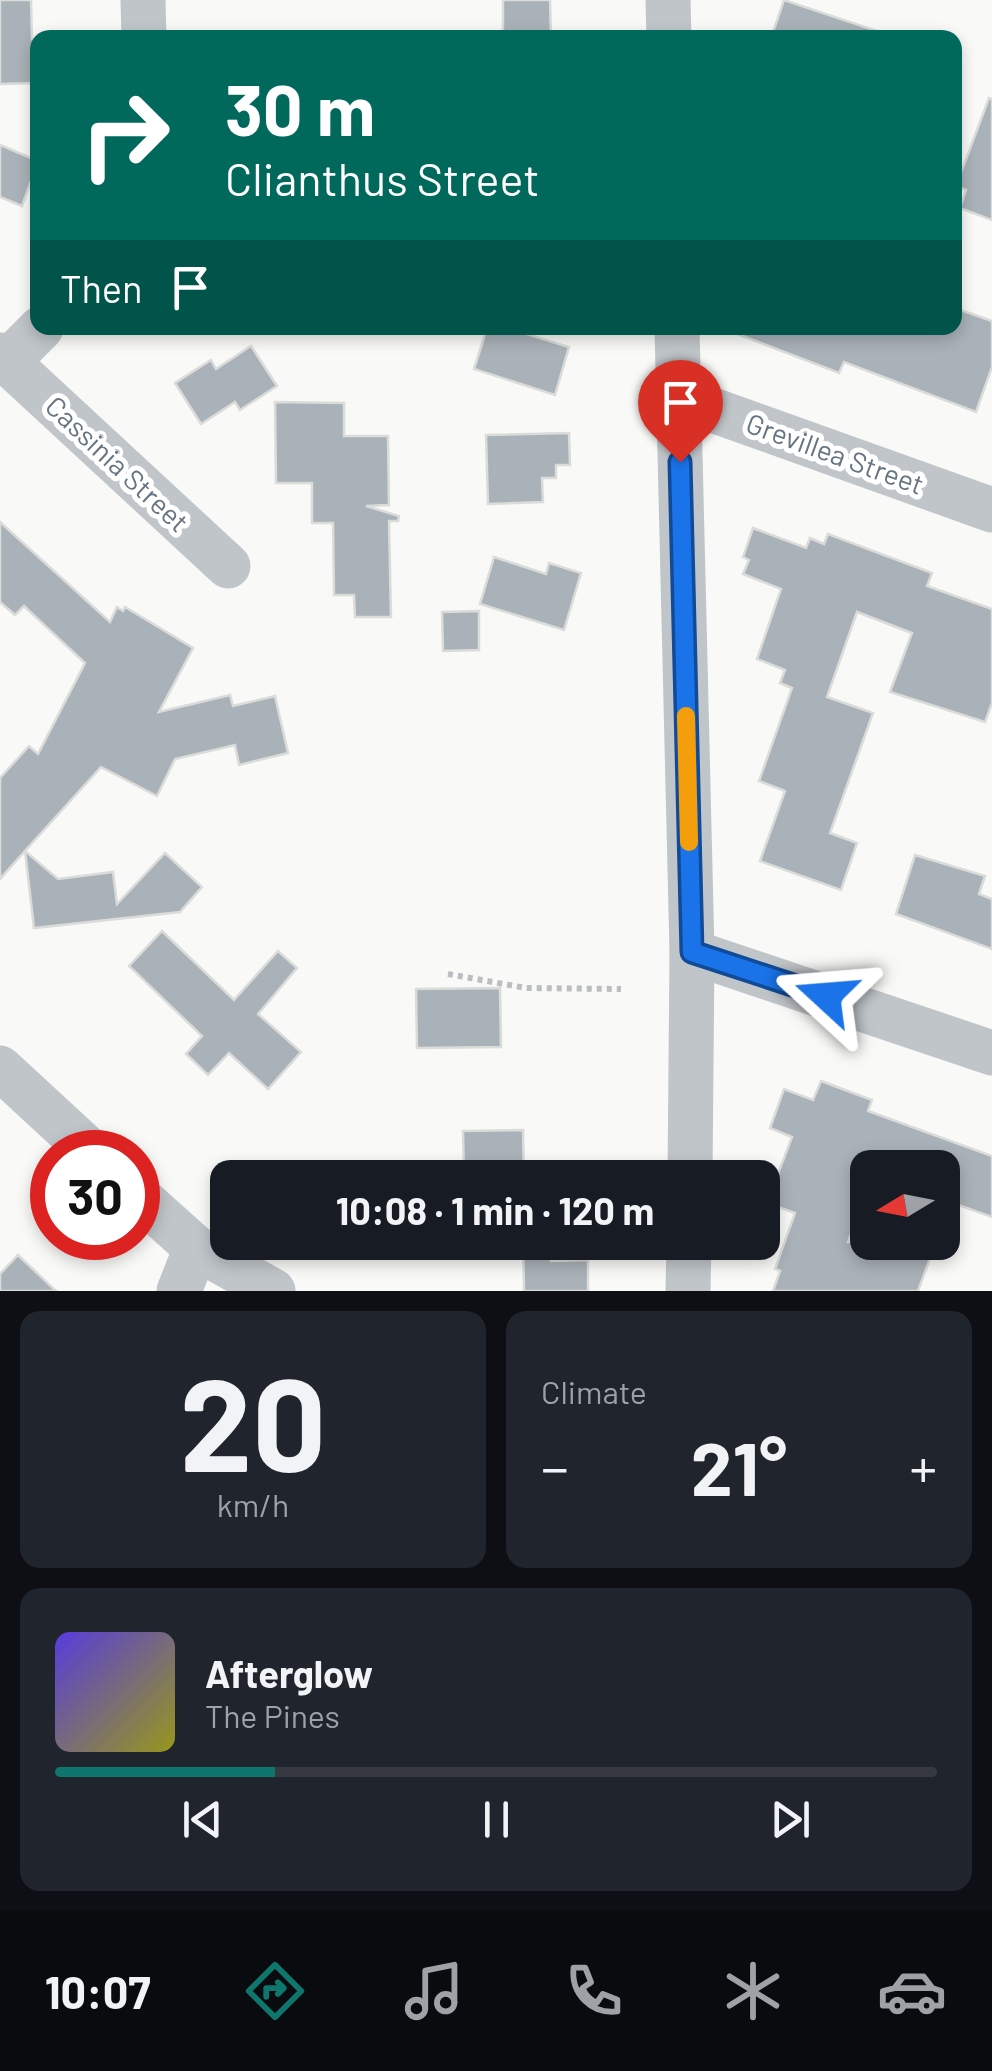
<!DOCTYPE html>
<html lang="en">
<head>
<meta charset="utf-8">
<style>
	body { margin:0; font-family:Barlow,sans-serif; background:#20242c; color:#f1f3f6; height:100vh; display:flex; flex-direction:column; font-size:38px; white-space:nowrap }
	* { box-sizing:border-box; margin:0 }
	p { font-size:32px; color:#9ea1a6 }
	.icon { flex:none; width:55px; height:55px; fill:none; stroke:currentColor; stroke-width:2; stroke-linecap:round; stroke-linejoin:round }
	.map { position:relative; height:1291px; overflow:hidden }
	.drawer { display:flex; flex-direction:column; gap:20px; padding:20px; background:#0d0f14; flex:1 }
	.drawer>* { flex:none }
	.top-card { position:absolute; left:30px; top:30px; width:932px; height:305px; border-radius:20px; box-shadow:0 5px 15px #0003; background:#00695c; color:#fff; overflow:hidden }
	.needle { width:65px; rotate:260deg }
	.fabs { position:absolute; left:850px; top:1150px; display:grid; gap:20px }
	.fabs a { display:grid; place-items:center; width:110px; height:110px; border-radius:20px; background:#171b24; box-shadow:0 5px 15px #0003; font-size:50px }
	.speed { position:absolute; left:30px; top:1130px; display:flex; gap:20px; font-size:50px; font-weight:700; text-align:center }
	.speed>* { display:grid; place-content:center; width:130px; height:130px; border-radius:50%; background:#171b24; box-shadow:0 5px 15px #0003; line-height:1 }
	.speed .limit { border:15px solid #d22; background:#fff; color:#111 }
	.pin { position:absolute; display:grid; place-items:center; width:85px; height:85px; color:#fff; margin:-102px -42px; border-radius:50% 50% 50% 0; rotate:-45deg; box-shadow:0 0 10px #0007 }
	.pin .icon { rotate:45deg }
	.me { position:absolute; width:110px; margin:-55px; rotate:289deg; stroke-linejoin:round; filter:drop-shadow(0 0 8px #0008) }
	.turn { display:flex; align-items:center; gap:35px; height:210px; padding:0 30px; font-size:45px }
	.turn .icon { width:130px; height:130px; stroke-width:2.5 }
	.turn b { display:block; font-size:70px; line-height:85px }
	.then { display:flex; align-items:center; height:95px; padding:0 30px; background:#0003; gap:20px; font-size:38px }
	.big { font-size:75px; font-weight:700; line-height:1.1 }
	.drawer .tile { flex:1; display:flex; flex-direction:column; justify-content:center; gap:15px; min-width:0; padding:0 35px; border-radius:20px; background:#20242c }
	.drawer .dial { align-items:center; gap:0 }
	.dial b { font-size:130px; line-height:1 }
	.song { display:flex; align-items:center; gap:30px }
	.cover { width:120px; height:120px; border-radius:15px; background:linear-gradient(135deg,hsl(250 70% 55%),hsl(60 70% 35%)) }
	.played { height:10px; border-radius:5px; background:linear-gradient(90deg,#0f766e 25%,#363941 25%) }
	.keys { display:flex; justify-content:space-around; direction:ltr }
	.heat { display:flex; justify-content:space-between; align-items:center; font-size:55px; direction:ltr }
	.drawer .tiles { flex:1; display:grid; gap:20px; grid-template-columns:1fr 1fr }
	.tile:last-child { grid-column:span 2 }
	.trip { position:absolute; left:210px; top:1160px; width:570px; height:100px; border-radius:20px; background:#171b24; box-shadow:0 5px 15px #0003; font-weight:700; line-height:100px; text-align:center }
	.dock { display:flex; height:160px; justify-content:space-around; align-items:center; background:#090b0e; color:#9ea1a6 }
	.dock .icon { width:70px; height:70px }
	.dock .active { color:#0f766e }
	.dock b { font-size:45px; color:#f1f3f6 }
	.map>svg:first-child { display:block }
	.building { fill:#a9b2b8; stroke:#dbdbd9; stroke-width:2.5 }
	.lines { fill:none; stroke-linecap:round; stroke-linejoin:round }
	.path { stroke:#bbbec1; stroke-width:6; stroke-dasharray:5 5; stroke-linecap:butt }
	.minor { stroke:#c0c5c9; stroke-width:45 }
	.route-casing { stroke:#114b97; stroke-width:25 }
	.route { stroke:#1a73e8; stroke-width:18 }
	.slow { stroke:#f59e0b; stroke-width:18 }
	.labels { text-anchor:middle; stroke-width:10; stroke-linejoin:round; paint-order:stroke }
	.street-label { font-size:28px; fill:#657581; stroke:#fff }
</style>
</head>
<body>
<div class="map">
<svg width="992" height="1291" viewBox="0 0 992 1291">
	<rect width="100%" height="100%" fill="#f9f9f7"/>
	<g class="building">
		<polygon points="0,0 31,0 32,39 38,39 38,83 0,84"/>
		<polygon points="503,0 550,0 551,38 503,38"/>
		<polygon points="784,0 880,32 879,38 771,38"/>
		<polygon points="989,98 992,99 992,220 960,208 966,190 956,186"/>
		<polygon points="0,145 38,161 22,206 0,197"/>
		<polygon points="955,308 992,321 992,367 976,412 844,362 839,373 727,330 955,328"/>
		<polygon points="487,328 507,328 569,347 555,395 474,369"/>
		<polygon points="251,346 277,386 240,410 235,402 201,424 175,383 211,360 216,369"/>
		<polygon points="275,402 344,403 344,436 388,436 389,505 366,506 399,516 398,521 389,521 391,617 355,617 354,595 334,595 333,523 312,523 312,483 276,483"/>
		<polygon points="569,433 570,465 556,465 556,478 542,478 543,502 488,504 486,435"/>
		<polygon points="0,522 110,622 117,607 123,611 125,607 193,648 159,712 230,695 233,706 275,696 288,753 239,765 235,745 175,759 157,796 101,767 25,851 58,879 113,872 117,904 165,853 202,887 180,912 34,928 25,851 0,879 0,778 29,746 38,754 85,663 24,606 15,615 0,602"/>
		<polygon points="753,528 806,548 810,538 824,544 828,534 932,573 927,586 992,609 992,703 985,722 890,692 912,633 857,612 827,697 873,713 830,833 857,843 841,890 760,861 785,791 759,781 792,688 780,683 785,670 757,659 781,589 743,574 749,560 743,557"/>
		<polygon points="494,557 546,574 549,563 581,573 564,630 480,604"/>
		<polygon points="479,611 479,650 443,651 442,612"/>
		<polygon points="915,855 985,876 979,894 992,899 992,949 896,914"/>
		<polygon points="162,931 234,1000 278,951 297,968 258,1014 301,1052 268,1089 229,1053 208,1075 186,1054 202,1036 129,966"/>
		<polygon points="500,988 501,1047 417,1048 416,989"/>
		<polygon points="821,1081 872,1100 868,1111 992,1156 992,1217 942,1199 942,1168 868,1168 868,1187 848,1242 936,1242 918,1291 773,1291 780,1271 775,1269 795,1213 767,1203 792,1137 770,1128 784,1089 813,1100"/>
		<polygon points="523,1130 524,1178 464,1178 463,1131"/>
		<polygon points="523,1242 550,1242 551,1261 588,1260 588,1291 524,1291"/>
		<polygon points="18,1255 56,1291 0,1291 0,1274"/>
	</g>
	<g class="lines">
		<polyline class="path" points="448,974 526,988 621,989"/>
		<g class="minor">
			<polyline points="143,0 144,38"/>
			<polyline points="668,0 669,38"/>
			<polyline points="677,328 692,952 690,1178"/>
			<polyline points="0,355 228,566"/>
			<polyline points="7,362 41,328"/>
			<polyline points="679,398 992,510"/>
			<polyline points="692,952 992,1053"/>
			<polyline points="0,1068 91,1152"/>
			<polyline points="138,1196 196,1248 273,1291"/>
			<polyline points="179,1291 196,1248"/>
			<polyline points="688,1291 689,1242"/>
		</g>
	</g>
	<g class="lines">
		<g class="route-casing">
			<polyline id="route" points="680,462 692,952 826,996"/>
		</g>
		<use href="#route" class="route"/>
		<polyline class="slow" points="686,716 689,842"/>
	</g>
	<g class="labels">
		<g class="street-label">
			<text transform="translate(835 454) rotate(20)" y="10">Grevillea Street</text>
			<text transform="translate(117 464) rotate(43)" y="10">Cassinia Street</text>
		</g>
	</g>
</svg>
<div class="fabs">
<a><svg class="needle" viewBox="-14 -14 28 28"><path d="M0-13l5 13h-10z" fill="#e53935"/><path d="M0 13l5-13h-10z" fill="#9ea1a6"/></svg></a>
</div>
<div class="speed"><div class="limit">30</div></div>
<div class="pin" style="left:680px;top:462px;background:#d93025"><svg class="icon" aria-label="arrive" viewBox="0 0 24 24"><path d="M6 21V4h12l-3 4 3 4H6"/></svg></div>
<svg class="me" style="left:826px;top:996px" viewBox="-20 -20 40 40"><path d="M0-17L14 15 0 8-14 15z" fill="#1a73e8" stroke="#fff" stroke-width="4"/></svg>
<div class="trip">10:08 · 1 min · 120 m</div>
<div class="top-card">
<div class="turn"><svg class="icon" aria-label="right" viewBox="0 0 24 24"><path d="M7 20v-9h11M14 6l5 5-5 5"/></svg><div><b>30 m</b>Clianthus Street</div></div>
<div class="then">Then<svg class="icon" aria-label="arrive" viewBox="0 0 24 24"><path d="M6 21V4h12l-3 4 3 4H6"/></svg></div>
</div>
</div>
<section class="drawer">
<div class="tiles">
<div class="tile dial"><b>20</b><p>km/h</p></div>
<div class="tile"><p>Climate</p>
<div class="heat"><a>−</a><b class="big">21°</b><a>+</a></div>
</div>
<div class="tile">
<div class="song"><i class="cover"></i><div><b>Afterglow</b><p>The Pines</p></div></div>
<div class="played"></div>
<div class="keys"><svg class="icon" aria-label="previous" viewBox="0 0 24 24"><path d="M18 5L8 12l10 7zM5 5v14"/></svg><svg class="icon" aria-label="pause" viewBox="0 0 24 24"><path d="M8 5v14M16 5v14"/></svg><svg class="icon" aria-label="next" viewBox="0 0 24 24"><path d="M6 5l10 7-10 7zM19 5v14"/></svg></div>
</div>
</div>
</section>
<nav class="dock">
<b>10:07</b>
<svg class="icon active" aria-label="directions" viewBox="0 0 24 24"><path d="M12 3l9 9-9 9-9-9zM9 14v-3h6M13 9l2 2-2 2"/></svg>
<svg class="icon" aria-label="music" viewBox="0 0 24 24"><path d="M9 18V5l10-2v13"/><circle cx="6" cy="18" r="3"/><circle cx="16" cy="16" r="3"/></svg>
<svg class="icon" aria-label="phone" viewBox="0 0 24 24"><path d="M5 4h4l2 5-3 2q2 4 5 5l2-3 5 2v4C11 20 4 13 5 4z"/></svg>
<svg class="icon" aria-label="climate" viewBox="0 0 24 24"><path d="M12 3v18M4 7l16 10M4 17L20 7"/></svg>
<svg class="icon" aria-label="car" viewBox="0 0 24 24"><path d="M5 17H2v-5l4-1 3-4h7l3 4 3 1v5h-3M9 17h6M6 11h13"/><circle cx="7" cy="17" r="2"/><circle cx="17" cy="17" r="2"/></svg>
</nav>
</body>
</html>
